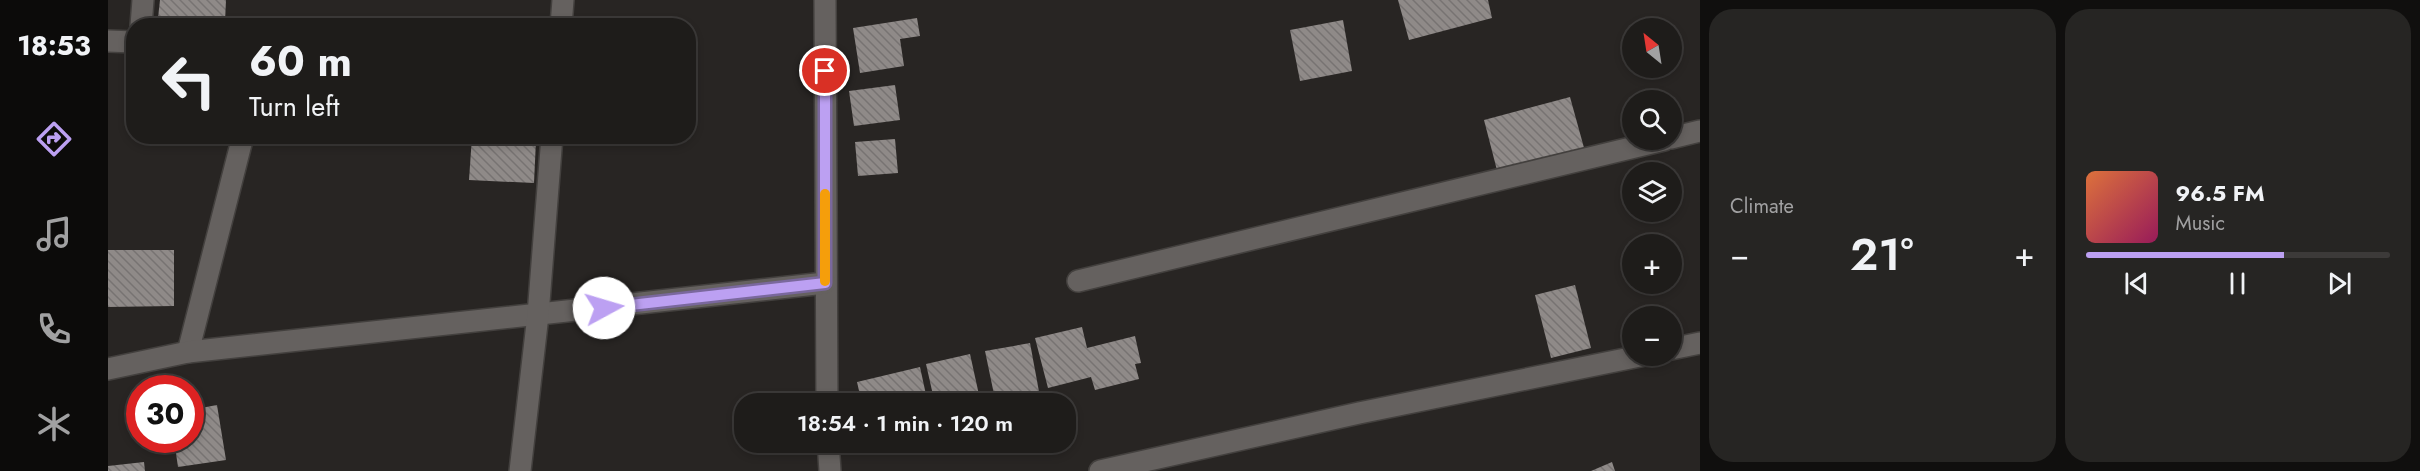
<!DOCTYPE html>
<html lang="en">
<head>
<meta charset="utf-8">
<style>
	body { margin:0; font-family:Jost,sans-serif; background:#262523; color:#f1f3f6; height:100vh; display:flex; flex-direction:column; font-size:22px; white-space:nowrap }
	* { box-sizing:border-box; margin:0 }
	p { font-size:20px; color:#a1a1a2 }
	.icon { flex:none; width:33px; height:33px; fill:none; stroke:currentColor; stroke-width:2; stroke-linecap:round; stroke-linejoin:round }
	.map { position:relative; flex:1; overflow:hidden }
	.sheet { display:flex; flex-direction:column; gap:9px; padding:9px; background:#100f0e; width:720px }
	.sheet>* { flex:none }
	.hud { position:absolute; left:18px; top:18px; width:570px; height:126px; border-radius:24px; box-shadow:0 3px 9px #0003,0 0 0 2px #3c3a39; background:#1e1c1a; color:#f1f3f6; overflow:hidden }
	.needle { width:39px; rotate:330deg }
	.controls { position:absolute; left:1514px; top:18px; display:grid; gap:12px }
	.controls a { display:grid; place-items:center; width:60px; height:60px; border-radius:50%; background:#1e1c1a; box-shadow:0 3px 9px #0003,0 0 0 2px #3c3a39; font-size:30px }
	.speed { position:absolute; left:18px; top:375px; display:flex; gap:12px; font-size:30px; font-weight:700; text-align:center }
	.speed>* { display:grid; place-content:center; width:78px; height:78px; border-radius:50%; background:#1e1c1a; box-shadow:0 3px 9px #0003,0 0 0 2px #3c3a39; line-height:1 }
	.speed .limit { border:9px solid #d22; background:#fff; color:#111 }
	.pin { position:absolute; display:grid; place-items:center; width:51px; height:51px; color:#fff; margin:-26px; border:3px solid #fff; border-radius:50%; box-shadow:0 2px 6px #0007 }
	.me { position:absolute; width:66px; margin:-33px; rotate:84deg; stroke-linejoin:round; filter:drop-shadow(0 0 4px #0008) }
	.turn { display:flex; align-items:center; gap:21px; height:126px; padding:0 24px; font-size:27px }
	.turn .icon { width:78px; height:78px; stroke-width:2.5 }
	.turn b { display:block; font-size:42px; line-height:51px }
	.big { font-size:45px; font-weight:600; line-height:1.1 }
	.sheet .widget { flex:1; display:flex; flex-direction:column; justify-content:center; gap:9px; min-width:0; padding:0 21px; border-radius:24px; background:#262523 }
	.song { display:flex; align-items:center; gap:18px }
	.cover { width:72px; height:72px; border-radius:9px; background:linear-gradient(135deg,hsl(20 70% 55%),hsl(330 70% 35%)) }
	.played { height:6px; border-radius:3px; background:linear-gradient(90deg,#bca0f2 65%,#3c3a39 65%) }
	.keys { display:flex; justify-content:space-around; direction:ltr }
	.heat { display:flex; justify-content:space-between; align-items:center; font-size:33px; direction:ltr }
	.sheet .tiles { flex:1; display:grid; gap:9px; grid-template-columns:repeat(2,1fr) }
	.trip { position:absolute; left:626px; top:393px; width:342px; height:60px; border-radius:24px; background:#1e1c1a; box-shadow:0 3px 9px #0003,0 0 0 2px #3c3a39; font-weight:600; line-height:60px; text-align:center }
	main { display:flex; flex:1; min-height:0 }
	.tab-bar { display:flex; flex-direction:column; width:108px; justify-content:space-around; align-items:center; background:#0c0b0a; color:#a1a1a2 }
	.tab-bar .icon { width:42px; height:42px }
	.tab-bar .on { color:#bca0f2 }
	.tab-bar b { font-size:27px; color:#f1f3f6 }
	.map>svg:first-child { display:block }
	.building { fill:url(#building-back-hatch) }
	.lines { fill:none; stroke-linecap:round; stroke-linejoin:round }
	.minor-casing { stroke:#43403e; stroke-width:24 }
	.minor { stroke:#65615f; stroke-width:21 }
	.route-casing { stroke:#7a689d; stroke-width:15 }
	.route { stroke:#bca0f2; stroke-width:10 }
	.slow { stroke:#f59e0b; stroke-width:10 }
</style>
</head>
<body>
<main>
<nav class="tab-bar">
<b>18:53</b>
<svg class="icon on" aria-label="directions" viewBox="0 0 24 24"><path d="M12 3l9 9-9 9-9-9zM9 14v-3h6M13 9l2 2-2 2"/></svg>
<svg class="icon" aria-label="music" viewBox="0 0 24 24"><path d="M9 18V5l10-2v13"/><circle cx="6" cy="18" r="3"/><circle cx="16" cy="16" r="3"/></svg>
<svg class="icon" aria-label="phone" viewBox="0 0 24 24"><path d="M5 4h4l2 5-3 2q2 4 5 5l2-3 5 2v4C11 20 4 13 5 4z"/></svg>
<svg class="icon" aria-label="climate" viewBox="0 0 24 24"><path d="M12 3v18M4 7l16 10M4 17L20 7"/></svg>
</nav>
<div class="map">
<svg width="1592" height="471" viewBox="0 0 1592 471">
	<defs>
		<pattern id="building-back-hatch" width="6" height="6" patternUnits="userSpaceOnUse" patternTransform="scale(1.5)"><rect width="6" height="6" fill="#8f8a88"/><path d="M-1 5l2 2M0 0l6 6M5-1l2 2" fill="none" stroke="#777372"/></pattern>
	</defs>
	<rect width="100%" height="100%" fill="#282523"/>
	<g class="building">
		<polygon points="52,0 118,0 117,22 50,18"/>
		<polygon points="1290,0 1380,0 1384,18 1301,40"/>
		<polygon points="809,18 812,36 792,39 796,66 752,73 745,28"/>
		<polygon points="1235,20 1244,71 1192,81 1182,30"/>
		<polygon points="787,85 792,120 746,126 741,91"/>
		<polygon points="1462,97 1478,155 1391,178 1376,120"/>
		<polygon points="364,136 428,140 426,183 361,180"/>
		<polygon points="787,139 790,173 750,176 747,142"/>
		<polygon points="0,250 66,250 66,306 0,307"/>
		<polygon points="1467,285 1483,348 1443,358 1427,295"/>
		<polygon points="974,327 979,348 1027,336 1033,363 1027,364 1031,379 987,390 983,377 940,388 927,338"/>
		<polygon points="922,343 932,397 901,404 888,404 877,351"/>
		<polygon points="862,354 873,404 827,404 818,364"/>
		<polygon points="812,367 820,404 754,404 749,382"/>
		<polygon points="109,405 118,460 70,467 66,440 82,440 82,410"/>
		<polygon points="36,462 37,471 0,471 0,466"/>
		<polygon points="1504,462 1507,471 1483,471"/>
	</g>
	<g class="lines">
		<g class="minor-casing">
			<g id="minor">
				<polyline points="717,0 719,404"/>
				<polyline points="33,26 35,0"/>
				<polyline points="453,26 455,0"/>
				<polyline points="0,41 26,42"/>
				<polyline points="1563,138 1592,131"/>
				<polyline points="970,281 1556,140"/>
				<polyline points="1563,349 1592,343"/>
				<polyline points="80,352 135,136"/>
				<polyline points="0,369 80,352 717,283"/>
				<polyline points="720,442 722,471"/>
				<polyline points="412,471 430,315 444,136"/>
				<polyline points="992,471 1251,413 1532,356"/>
			</g>
		</g>
		<use href="#minor" class="minor"/>
	</g>
	<g class="lines">
		<g class="route-casing">
			<polyline id="route" points="496,308 717,283 717,71"/>
		</g>
		<use href="#route" class="route"/>
		<polyline class="slow" points="717,194 717,281"/>
	</g>
</svg>
<div class="controls">
<a><svg class="needle" viewBox="-14 -14 28 28"><path d="M0-13l5 13h-10z" fill="#e53935"/><path d="M0 13l5-13h-10z" fill="#a1a1a2"/></svg></a>
<a><svg class="icon" aria-label="search" viewBox="0 0 24 24"><circle cx="10" cy="10" r="6"/><path d="M15 15l6 6"/></svg></a>
<a><svg class="icon" aria-label="layers" viewBox="0 0 24 24"><path d="M12 4l9 5-9 5-9-5zM3 14l9 5 9-5"/></svg></a>
<a>+</a>
<a>−</a>
</div>
<div class="speed"><div class="limit">30</div></div>
<div class="pin" style="left:717px;top:71px;background:#d93025"><svg class="icon" aria-label="arrive" viewBox="0 0 24 24"><path d="M6 21V4h12l-3 4 3 4H6"/></svg></div>
<svg class="me" style="left:496px;top:308px" viewBox="-20 -20 40 40"><circle r="19" fill="#fff"/><path d="M0-13L10 11 0 6-10 11z" fill="#bca0f2"/></svg>
<div class="trip">18:54 · 1 min · 120 m</div>
<div class="hud">
<div class="turn"><svg class="icon" aria-label="left" viewBox="0 0 24 24"><path d="M17 20v-9H6M10 6l-5 5 5 5"/></svg><div><b>60 m</b>Turn left</div></div>
</div>
</div>
<section class="sheet">
<div class="tiles">
<div class="widget"><p>Climate</p>
<div class="heat"><a>−</a><b class="big">21°</b><a>+</a></div>
</div>
<div class="widget">
<div class="song"><i class="cover"></i><div><b>96.5 FM</b><p>Music</p></div></div>
<div class="played"></div>
<div class="keys"><svg class="icon" aria-label="previous" viewBox="0 0 24 24"><path d="M18 5L8 12l10 7zM5 5v14"/></svg><svg class="icon" aria-label="pause" viewBox="0 0 24 24"><path d="M8 5v14M16 5v14"/></svg><svg class="icon" aria-label="next" viewBox="0 0 24 24"><path d="M6 5l10 7-10 7zM19 5v14"/></svg></div>
</div>
</div>
</section>
</main>
</body>
</html>
